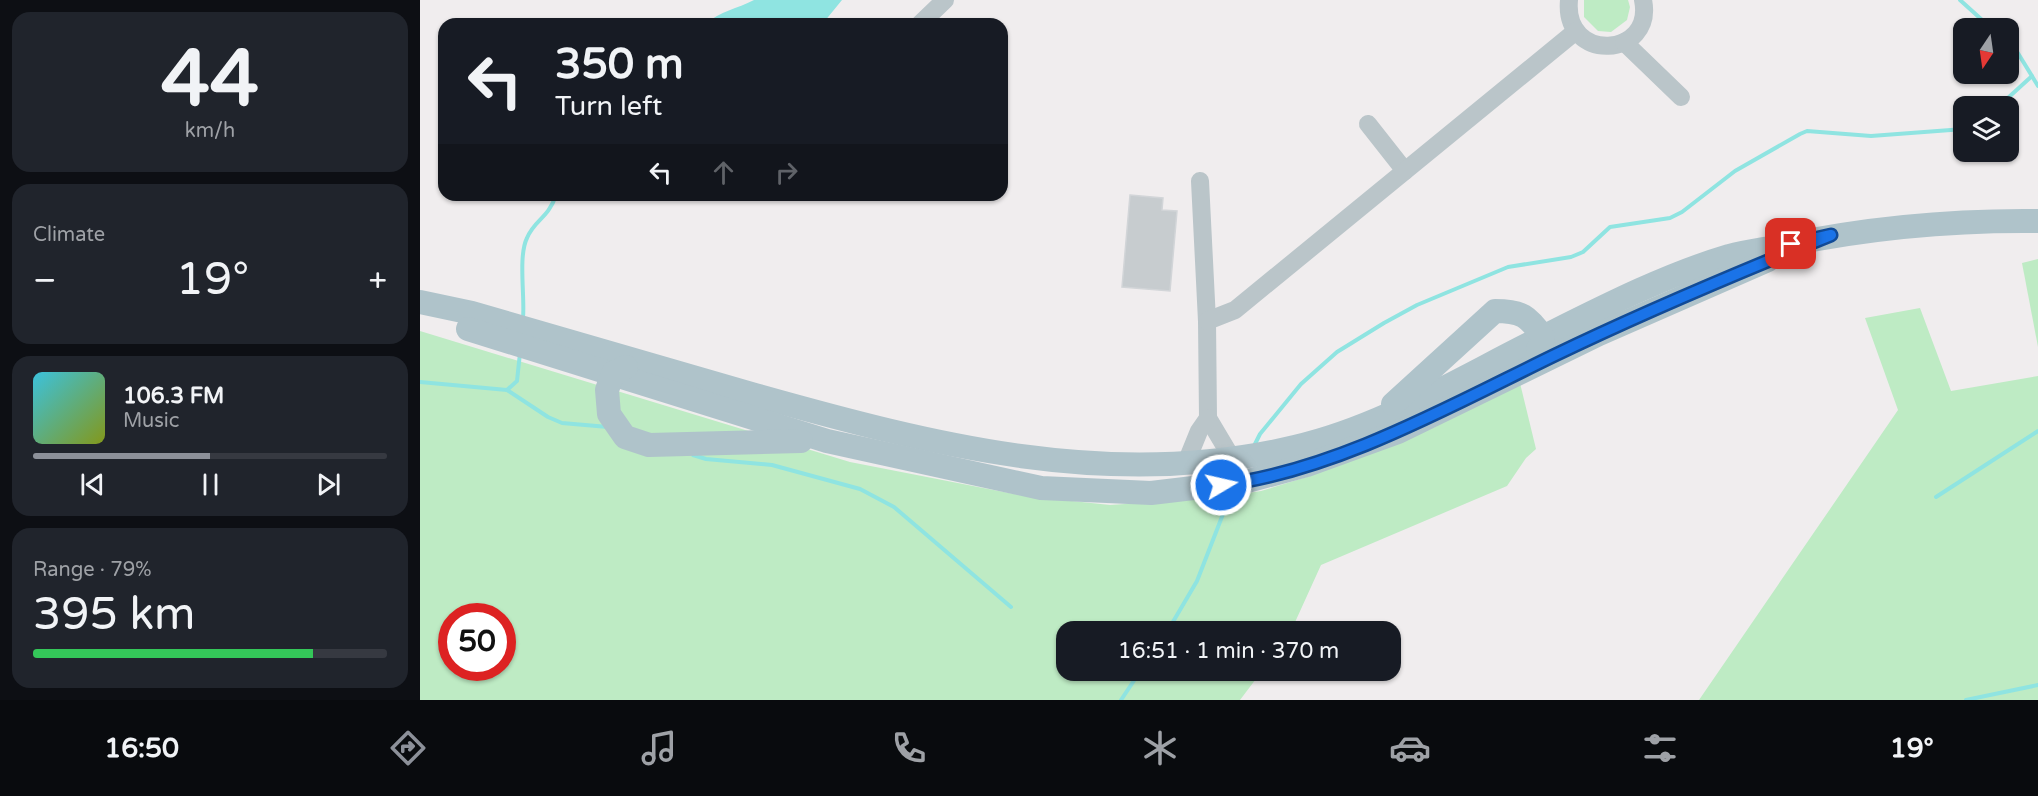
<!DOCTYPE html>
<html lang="en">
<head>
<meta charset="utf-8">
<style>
	body { margin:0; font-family:"Varela Round",sans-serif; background:#20242c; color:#f1f3f6; height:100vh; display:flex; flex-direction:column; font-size:22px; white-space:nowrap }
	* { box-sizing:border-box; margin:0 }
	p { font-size:20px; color:#9ea1a6 }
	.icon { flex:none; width:33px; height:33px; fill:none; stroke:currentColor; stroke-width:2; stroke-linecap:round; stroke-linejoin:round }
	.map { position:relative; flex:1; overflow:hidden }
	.drawer { display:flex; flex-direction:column; gap:12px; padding:12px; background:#0d0f14; width:420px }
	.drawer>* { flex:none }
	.banner { position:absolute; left:18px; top:18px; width:570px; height:183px; border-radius:18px; box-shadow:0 2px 4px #0004; background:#171b24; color:#f1f3f6; overflow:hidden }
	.needle { width:39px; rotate:193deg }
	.buttons { position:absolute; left:1533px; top:18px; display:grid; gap:12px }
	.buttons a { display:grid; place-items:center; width:66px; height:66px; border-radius:12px; background:#171b24; box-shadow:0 2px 4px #0004; font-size:30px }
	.speed { position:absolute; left:18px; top:603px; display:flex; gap:12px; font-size:30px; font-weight:700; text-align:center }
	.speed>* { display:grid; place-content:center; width:78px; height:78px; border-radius:50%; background:#171b24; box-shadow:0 2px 4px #0004; line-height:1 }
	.speed .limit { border:9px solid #d22; background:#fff; color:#111 }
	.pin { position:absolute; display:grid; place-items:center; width:51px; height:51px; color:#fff; margin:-26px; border-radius:12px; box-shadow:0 3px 9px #0006 }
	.me { position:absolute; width:66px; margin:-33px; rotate:81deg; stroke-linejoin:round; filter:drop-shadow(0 0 4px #0008) }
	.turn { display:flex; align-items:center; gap:21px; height:126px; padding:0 18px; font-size:27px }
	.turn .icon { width:78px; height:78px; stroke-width:2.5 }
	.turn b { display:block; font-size:42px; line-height:51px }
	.lanes { display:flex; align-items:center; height:57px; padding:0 18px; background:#0003; justify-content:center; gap:30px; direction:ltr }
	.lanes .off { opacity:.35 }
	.big { font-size:45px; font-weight:600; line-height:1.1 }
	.drawer .card { flex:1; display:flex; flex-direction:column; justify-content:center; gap:9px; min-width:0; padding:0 21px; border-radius:18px; background:#20242c }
	.drawer .dial { align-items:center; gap:0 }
	.dial b { font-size:78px; line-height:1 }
	.song { display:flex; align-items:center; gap:18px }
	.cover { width:72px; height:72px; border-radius:9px; background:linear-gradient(135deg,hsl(190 70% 55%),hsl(70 70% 35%)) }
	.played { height:6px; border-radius:3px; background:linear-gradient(90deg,#8c9099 50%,#363941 50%) }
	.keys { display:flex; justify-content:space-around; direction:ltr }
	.heat { display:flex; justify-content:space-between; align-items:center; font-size:33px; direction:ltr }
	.charge { height:9px; border-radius:4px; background:linear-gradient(90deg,#34c759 79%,#363941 0) }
	.trip { position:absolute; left:636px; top:621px; width:345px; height:60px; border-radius:18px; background:#171b24; box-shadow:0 2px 4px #0004; font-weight:600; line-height:60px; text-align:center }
	.dock { display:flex; height:96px; justify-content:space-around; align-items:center; background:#090b0e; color:#9ea1a6 }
	.dock .icon { width:42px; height:42px }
	.dock .selected { color:#8c9099 }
	.dock b { font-size:27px; color:#f1f3f6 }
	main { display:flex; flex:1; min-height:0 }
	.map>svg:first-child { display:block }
	.green { fill:#beebc4; fill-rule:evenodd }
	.water { fill:#8fe4e1 }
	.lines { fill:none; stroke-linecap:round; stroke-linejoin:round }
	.stream { stroke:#8fe4e1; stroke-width:4 }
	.building { fill:#c7cccf; stroke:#d2d5d8; stroke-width:1.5 }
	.minor { stroke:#bac5c9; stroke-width:18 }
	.major { stroke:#afc3ca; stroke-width:24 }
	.route-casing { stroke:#114b97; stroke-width:15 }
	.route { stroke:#1a73e8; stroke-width:10 }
</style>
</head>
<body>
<main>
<section class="drawer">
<div class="card dial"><b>44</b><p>km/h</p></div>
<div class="card"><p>Climate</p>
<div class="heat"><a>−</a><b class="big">19°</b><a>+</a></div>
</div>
<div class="card">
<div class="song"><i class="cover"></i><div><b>106.3 FM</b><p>Music</p></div></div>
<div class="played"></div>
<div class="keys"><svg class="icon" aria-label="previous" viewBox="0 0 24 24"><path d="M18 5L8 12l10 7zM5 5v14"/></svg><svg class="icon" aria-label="pause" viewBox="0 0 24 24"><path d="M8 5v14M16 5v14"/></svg><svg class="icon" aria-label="next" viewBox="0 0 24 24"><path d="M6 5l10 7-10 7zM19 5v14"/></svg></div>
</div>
<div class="card"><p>Range · 79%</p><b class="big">395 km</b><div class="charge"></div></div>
</section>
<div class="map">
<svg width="1618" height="700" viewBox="0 0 1618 700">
	<rect width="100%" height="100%" fill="#f0edee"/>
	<g class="green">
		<polygon points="1164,0 1208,0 1210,7 1207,20 1191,32 1178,31 1164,17"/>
		<polygon points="1618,259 1618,347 1602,263"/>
		<polygon points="1500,308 1531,391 1618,376 1618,700 1279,700 1478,410 1445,318"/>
		<path d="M 0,331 L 430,462 L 605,496 L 690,505 L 794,498 L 841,491 L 890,476 L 1015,427 L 1099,379 L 1116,449 L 1106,458 L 1087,486 L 901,565 L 871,631 L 646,632 L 646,670 L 842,671 L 820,700 L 0,700 ZM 32,616 L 82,616 L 82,668 L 32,668 Z"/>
	</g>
	<path class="water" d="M 334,0 L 422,0 L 404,22 L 398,24 L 286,24 C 300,11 317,9 334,0 Z"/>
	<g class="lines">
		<g class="stream">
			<polyline points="1540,0 1571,28"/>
			<polyline points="1588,44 1596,50 1618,86"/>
			<polyline points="1579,106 1612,76"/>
			<path d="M 103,318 C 105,297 98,256 107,238 C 115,219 128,219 136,195"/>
			<polyline points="0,382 87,390 97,381 100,353"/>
			<polyline points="87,390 128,417 142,423 188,427"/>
			<polyline points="835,444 840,434 881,384 917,352 964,323 997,305 1088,267 1151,257 1163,252 1190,227 1250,218 1262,212 1315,171 1380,134 1387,131 1451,136 1544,129"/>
			<polyline points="273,455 286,459 352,465 440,489 474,507 591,607"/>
			<polyline points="1516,497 1618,431"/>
			<polyline points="747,632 777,581 812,491"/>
			<polyline points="701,700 721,670"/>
			<polyline points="1546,700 1618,685"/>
		</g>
	</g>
	<polygon class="building" points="710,195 743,198 742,210 757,211 750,291 702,287"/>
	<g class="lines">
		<g class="minor">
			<path d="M 1149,0 C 1143,64 1235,58 1223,0"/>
			<polyline points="500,24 525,0"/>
			<polyline points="1204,42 1261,97"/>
			<polyline points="948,124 985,171"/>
			<polyline points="780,181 787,321 788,418 813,460"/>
			<polyline points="787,321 815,310 1156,31"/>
			<polyline points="766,463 779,431 788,418"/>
		</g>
		<g class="major">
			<path d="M 0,302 L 52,313 C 146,340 240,368 335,395 C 513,445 690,491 875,447 C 962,427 1042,377 1121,338 C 1181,308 1245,275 1309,256 C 1328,251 1347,249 1366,245 C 1448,228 1534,220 1618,221"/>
			<polyline points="48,329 407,441 621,488 731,493 824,482 887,465 978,432 1179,334 1348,260"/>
			<polyline points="206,367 193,373 187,390 189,414 205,437 229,445 381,441"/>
			<path d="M 973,404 L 1075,311 C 1102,311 1108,316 1123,337 L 1121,347 L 1118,349"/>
		</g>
	</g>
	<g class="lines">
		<g class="route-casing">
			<path id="route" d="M 801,485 C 915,471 1030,406 1133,356 C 1224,312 1317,273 1411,235 L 1371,244"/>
		</g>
		<use href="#route" class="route"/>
	</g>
</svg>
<div class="buttons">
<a><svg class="needle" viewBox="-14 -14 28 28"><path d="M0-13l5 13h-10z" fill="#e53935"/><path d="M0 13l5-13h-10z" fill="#9ea1a6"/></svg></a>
<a><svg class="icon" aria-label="layers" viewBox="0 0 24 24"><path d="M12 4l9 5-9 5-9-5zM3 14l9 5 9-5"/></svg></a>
</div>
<div class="speed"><div class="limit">50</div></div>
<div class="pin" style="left:1371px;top:244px;background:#d93025"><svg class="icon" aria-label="arrive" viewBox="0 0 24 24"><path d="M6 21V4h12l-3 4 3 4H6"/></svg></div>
<svg class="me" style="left:801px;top:485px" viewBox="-20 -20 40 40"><circle r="17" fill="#1a73e8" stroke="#fff" stroke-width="3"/><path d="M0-11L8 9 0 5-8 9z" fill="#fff"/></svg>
<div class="trip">16:51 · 1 min · 370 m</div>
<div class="banner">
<div class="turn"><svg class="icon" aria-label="left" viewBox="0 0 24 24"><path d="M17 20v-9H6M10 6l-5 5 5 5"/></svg><div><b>350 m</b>Turn left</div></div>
<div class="lanes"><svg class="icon" aria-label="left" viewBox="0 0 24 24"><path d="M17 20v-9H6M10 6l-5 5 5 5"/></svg><svg class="icon off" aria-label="ahead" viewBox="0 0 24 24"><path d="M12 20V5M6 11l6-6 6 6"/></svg><svg class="icon off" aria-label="right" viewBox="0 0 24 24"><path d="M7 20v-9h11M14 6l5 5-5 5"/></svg></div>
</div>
</div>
</main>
<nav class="dock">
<b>16:50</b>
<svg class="icon selected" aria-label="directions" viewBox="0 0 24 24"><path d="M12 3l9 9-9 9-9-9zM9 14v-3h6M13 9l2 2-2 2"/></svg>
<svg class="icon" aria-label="music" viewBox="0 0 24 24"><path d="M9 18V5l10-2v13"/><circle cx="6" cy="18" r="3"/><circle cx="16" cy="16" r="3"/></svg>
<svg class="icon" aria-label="phone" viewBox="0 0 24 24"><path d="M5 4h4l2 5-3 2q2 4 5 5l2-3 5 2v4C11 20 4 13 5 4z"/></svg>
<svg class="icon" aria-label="climate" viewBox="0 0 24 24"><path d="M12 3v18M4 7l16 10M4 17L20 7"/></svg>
<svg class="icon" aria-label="car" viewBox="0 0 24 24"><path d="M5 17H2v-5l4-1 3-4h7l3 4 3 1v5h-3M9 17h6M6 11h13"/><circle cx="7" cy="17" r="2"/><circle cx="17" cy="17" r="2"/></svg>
<svg class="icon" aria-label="filters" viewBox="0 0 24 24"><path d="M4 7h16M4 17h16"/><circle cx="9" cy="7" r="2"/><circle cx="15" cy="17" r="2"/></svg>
<b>19°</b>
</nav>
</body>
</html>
